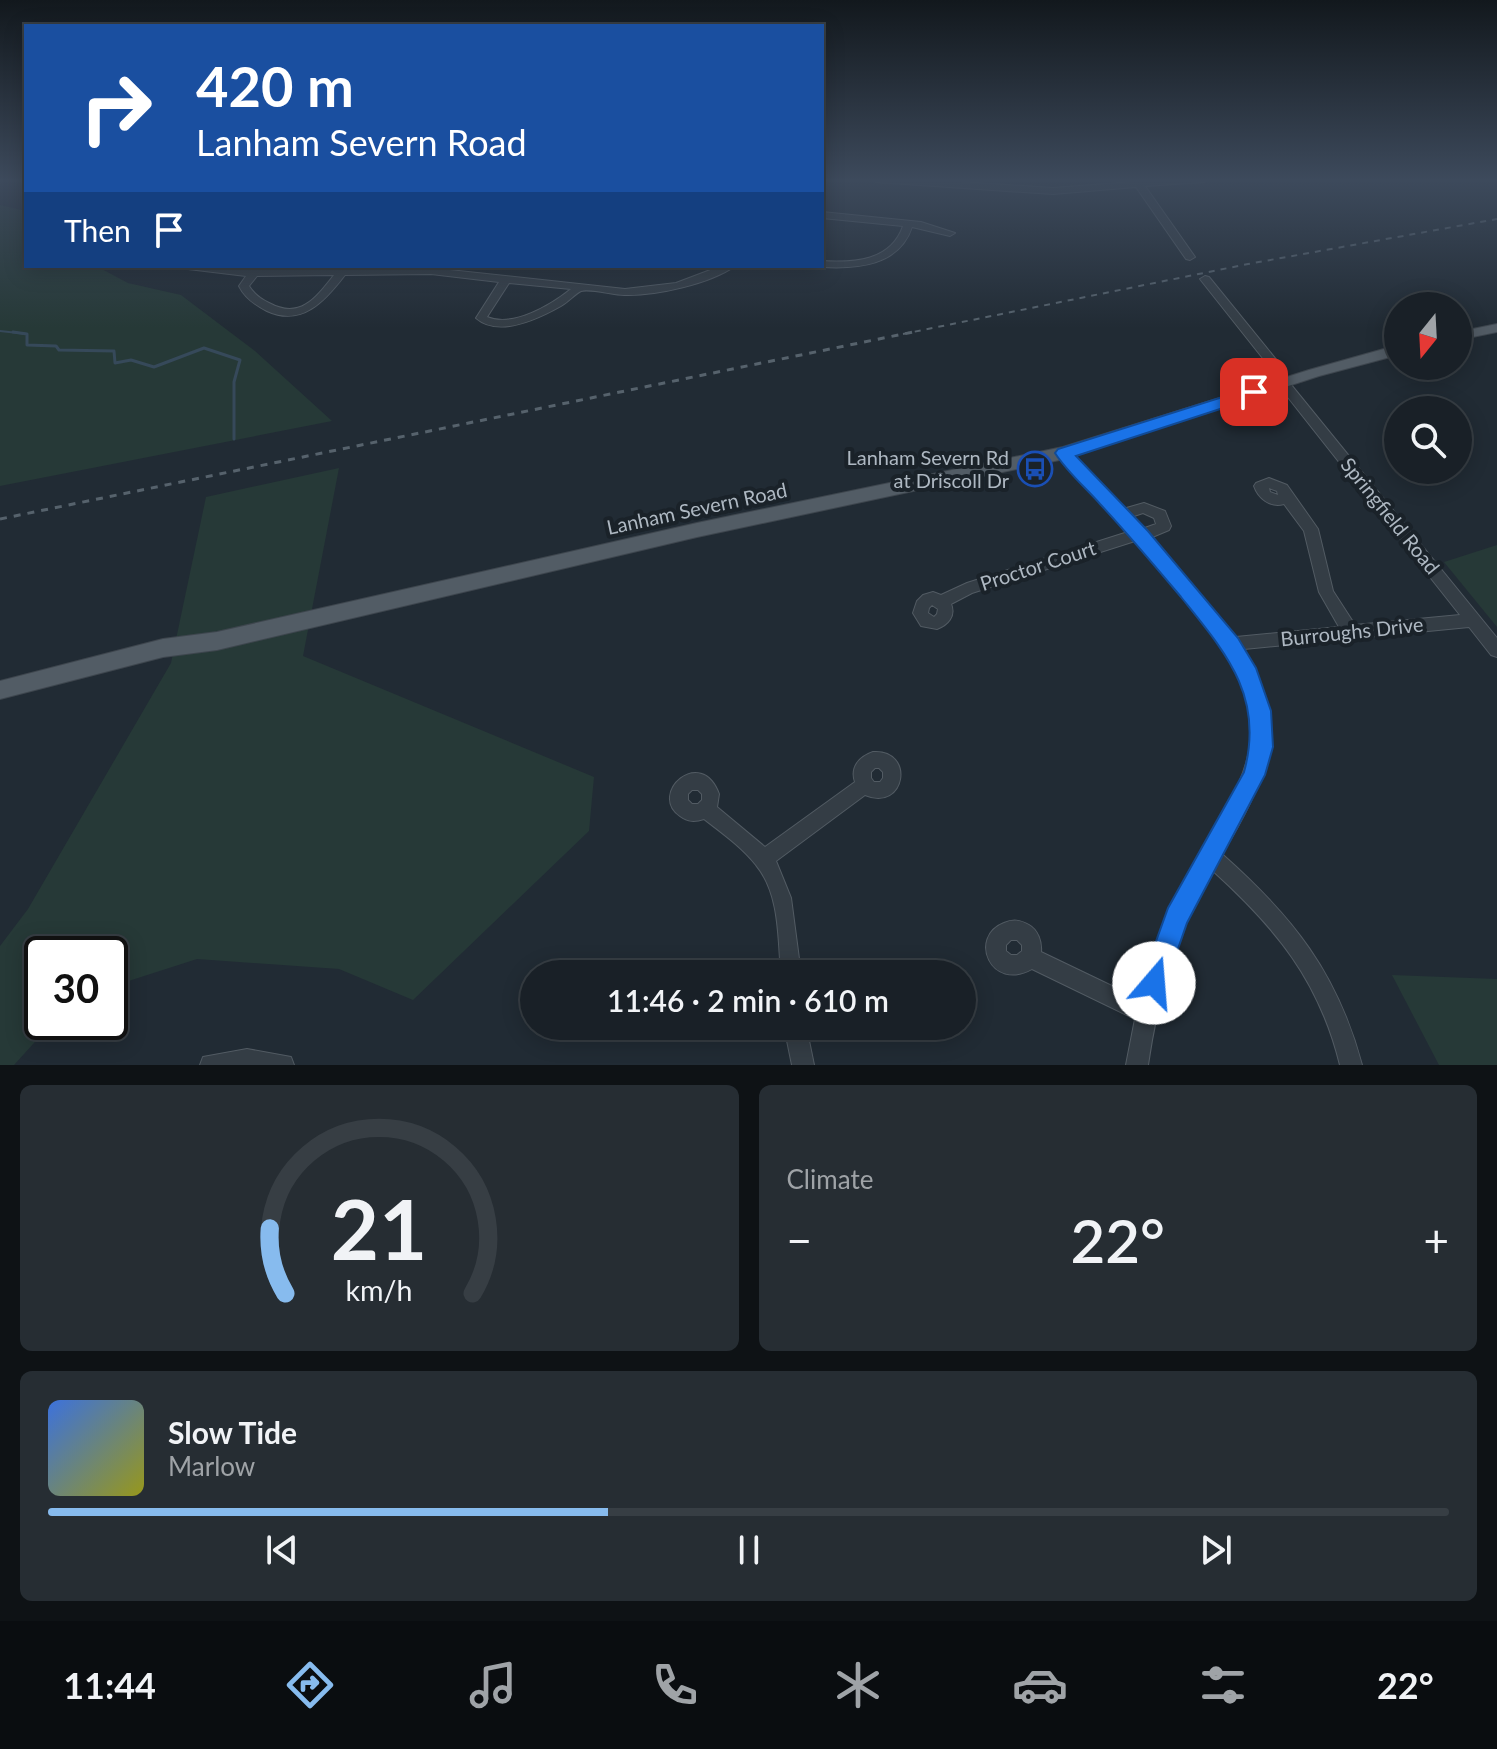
<!DOCTYPE html>
<html lang="en">
<head>
<meta charset="utf-8">
<style>
	body { margin:0; font-family:Lato,sans-serif; background:#262d33; color:#f1f3f6; height:100vh; display:flex; flex-direction:column; font-size:30px; white-space:nowrap }
	* { box-sizing:border-box; margin:0 }
	p { font-size:26px; color:#9fa3a7 }
	.icon { flex:none; width:44px; height:44px; fill:none; stroke:currentColor; stroke-width:2; stroke-linecap:round; stroke-linejoin:round }
	.map { position:relative; height:1065px; overflow:hidden }
	.panel { display:flex; flex-direction:column; gap:20px; padding:20px; background:#0e1215; flex:1 }
	.panel>* { flex:none }
	.hud { position:absolute; left:24px; top:24px; width:800px; height:244px; border-radius:0px; box-shadow:0 4px 20px #0003,0 0 0 2px #373e44; background:#1a4fa0; color:#fff; overflow:hidden }
	.needle { width:52px; rotate:198deg }
	.controls { position:absolute; left:1384px; top:292px; display:grid; gap:16px }
	.controls a { display:grid; place-items:center; width:88px; height:88px; border-radius:50%; background:#192027; box-shadow:0 4px 20px #0003,0 0 0 2px #373e44; font-size:40px }
	.speed { position:absolute; left:24px; top:936px; display:flex; gap:16px; font-size:40px; font-weight:700; text-align:center }
	.speed>* { display:grid; place-content:center; width:104px; height:104px; border-radius:50%; background:#192027; box-shadow:0 4px 20px #0003,0 0 0 2px #373e44; line-height:1 }
	.speed .limit { border:4px solid #111; border-radius:12px; background:#fff; color:#111 }
	.pin { position:absolute; display:grid; place-items:center; width:68px; height:68px; color:#fff; margin:-34px; border-radius:16px; box-shadow:0 4px 12px #0006 }
	.me { position:absolute; width:88px; margin:-44px; rotate:18deg; stroke-linejoin:round; filter:drop-shadow(0 0 6px #0008) }
	.turn { display:flex; align-items:center; gap:28px; height:168px; padding:0 40px; font-size:36px }
	.turn .icon { width:104px; height:104px; stroke-width:2.5 }
	.turn b { display:block; font-size:56px; line-height:68px }
	.then { display:flex; align-items:center; height:76px; padding:0 40px; background:#0003; gap:16px; font-size:30px }
	.big { font-size:60px; font-weight:600; line-height:1.1 }
	.panel .tile { flex:1; display:flex; flex-direction:column; justify-content:center; gap:12px; min-width:0; padding:0 28px; border-radius:12px; background:#262d33 }
	.panel .dial { align-items:center; gap:0 }
	.dial svg { height:208px; overflow:visible; fill:none; stroke:#373e44; stroke-width:7; stroke-linecap:round; text-anchor:middle }
	.dial text { fill:#f1f3f6; stroke:none }
	.song { display:flex; align-items:center; gap:24px }
	.cover { width:96px; height:96px; border-radius:12px; background:linear-gradient(135deg,hsl(220 70% 55%),hsl(60 70% 35%)) }
	.played { height:8px; border-radius:4px; background:linear-gradient(90deg,#87bbee 40%,#373e44 40%) }
	.keys { display:flex; justify-content:space-around; direction:ltr }
	.heat { display:flex; justify-content:space-between; align-items:center; font-size:44px; direction:ltr }
	.panel .tiles { flex:1; display:grid; gap:20px; grid-template-columns:1fr 1fr }
	.tile:last-child { grid-column:span 2 }
	.trip { position:absolute; left:520px; top:960px; width:456px; height:80px; border-radius:40px; background:#192027; box-shadow:0 4px 20px #0003,0 0 0 2px #373e44; font-weight:600; line-height:80px; text-align:center }
	.menu { display:flex; height:128px; justify-content:space-around; align-items:center; background:#0a0d10; color:#9fa3a7 }
	.menu .icon { width:56px; height:56px }
	.menu .active { color:#87bbee }
	.menu b { font-size:36px; color:#f1f3f6 }
	.map>svg:first-child { display:block }
	.green { fill:#263937 }
	.lines { fill:none; stroke-linecap:round; stroke-linejoin:round }
	.stream-far1 { stroke:#36495a; stroke-width:2 }
	.stream { stroke:#36495a; stroke-width:3 }
	.minor-casing { stroke:#525b63; stroke-width:2 }
	.major-casing { stroke:#3e464e; stroke-width:2 }
	.minor { fill:#343d45; fill-rule:evenodd }
	.major { fill:#525c65; fill-rule:evenodd }
	.rail-far1 { stroke:#56626c; stroke-width:2; stroke-dasharray:6 6; stroke-linecap:butt }
	.rail { stroke:#56626c; stroke-width:3; stroke-dasharray:7 7; stroke-linecap:butt }
	.route { fill:#1a73e8; stroke:#114b97; stroke-width:2 }
	.labels { text-anchor:middle; stroke-width:8; stroke-linejoin:round; paint-order:stroke }
	.poi-label { font-size:20px; fill:#aeb8c2; stroke:#1a2229; text-anchor:end }
	.street-label { font-size:20px; fill:#aeb8c2; stroke:#1a2229 }
</style>
</head>
<body>
<div class="map">
<svg width="1497" height="1065" viewBox="0 0 1497 1065">
	<rect width="100%" height="100%" fill="#212b34"/>
	<g class="green">
		<polygon points="0,205 26,211 26,266 96,266 128,283 181,295 255,351 332,421 0,486"/>
		<polygon points="339,468 303,656 594,777 589,831 413,1000 339,969 197,959 110,987 110,954 42,954 42,1022 53,1022 14,1065 0,1065 0,946 28,909 171,663 206,497"/>
		<polygon points="1497,545 1497,627 1444,562"/>
		<polygon points="1392,975 1497,979 1497,1065 1439,1065"/>
	</g>
	<g class="lines">
		<polyline class="stream-far1" points="0,331 27,334"/>
		<polyline class="stream" points="13,332 27,334 27,345 56,346 59,350 114,351 115,363 131,360 154,367 204,348 240,360 234,382 234,439"/>
		<g class="minor-casing">
			<g id="minor">
				<polygon points="872,179 915,179 1053,188 1133,182 1137,179 1141,181 1208,179 1204,182 1145,186 1195,257 1190,260 1186,259 1136,187 1053,194 876,182"/>
				<path d="M 822,212 L 921,222 L 955,233 L 950,236 L 912,227 C 899,266 857,269 822,267 L 818,266 L 822,266 L 822,261 C 854,263 891,261 903,226 L 822,218 Z"/>
				<path d="M 183,266 C 199,266 247,273 257,266 L 262,270 L 431,268 L 625,289 L 676,283 L 721,266 L 735,266 C 710,284 655,296 624,295 C 613,295 590,288 581,291 C 575,294 568,302 561,306 C 538,319 499,338 476,318 L 499,282 L 431,274 L 345,275 C 325,301 302,327 267,311 C 255,305 245,298 239,286 L 246,276 L 188,269 ZM 334,275 C 316,298 300,320 269,303 C 261,299 254,294 249,286 L 257,276 ZM 509,283 L 571,289 C 551,305 513,328 487,317 Z"/>
				<path d="M 1205,276 L 1209,277 L 1278,362 L 1288,381 L 1497,638 L 1497,657 L 1491,655 L 1469,627 L 1244,649 C 1288,730 1266,781 1222,854 C 1293,917 1337,972 1362,1065 L 1340,1065 C 1319,980 1276,928 1212,870 C 1177,931 1158,995 1148,1065 L 1126,1065 L 1135,1019 L 1032,969 C 991,992 968,937 1004,923 C 1013,919 1020,920 1029,925 C 1038,930 1042,942 1041,952 L 1139,999 C 1150,958 1165,918 1185,880 C 1225,807 1279,750 1235,663 C 1213,621 1167,576 1135,541 L 972,593 L 951,604 C 956,616 948,625 937,629 L 921,626 L 913,613 L 917,601 L 923,595 L 933,592 L 941,595 L 967,583 L 1128,532 L 1059,456 L 1058,453 L 1059,450 L 1069,450 L 1123,509 L 1144,503 L 1165,511 L 1171,526 L 1169,530 L 1150,538 L 1236,637 L 1339,627 L 1319,592 L 1304,531 L 1284,504 C 1270,508 1258,498 1254,486 L 1256,483 L 1269,478 L 1287,485 L 1318,529 L 1333,591 L 1355,625 L 1460,615 L 1279,386 L 1269,366 L 1200,279 ZM 1269,488 L 1277,491 L 1278,495 L 1270,492 ZM 1143,513 L 1154,518 L 1156,524 L 1142,529 L 1131,517 ZM 932,605 L 938,609 L 937,614 L 934,617 L 928,613 L 929,608 ZM 1011,940 L 1017,940 L 1022,945 L 1022,951 L 1017,955 L 1011,955 L 1006,951 L 1006,945 Z"/>
				<path d="M 873,752 C 915,749 906,812 865,795 L 776,861 L 791,898 L 801,974 L 781,974 C 778,938 780,894 756,865 C 742,847 722,833 704,819 C 695,822 688,822 680,816 C 648,794 701,745 719,794 L 717,807 L 765,847 L 855,782 C 850,767 859,757 873,752 ZM 875,768 L 879,768 L 883,772 L 883,778 L 880,782 L 874,782 L 871,778 L 871,772 ZM 692,790 L 698,790 L 702,794 L 702,800 L 698,804 L 692,804 L 688,800 L 688,794 Z"/>
				<polygon points="784,1026 806,1026 814,1065 792,1065"/>
				<polygon points="247,1049 291,1057 294,1065 200,1065 203,1057"/>
			</g>
		</g>
		<g class="major-casing">
			<g id="major">
				<polygon points="1497,324 1497,332 1458,340 1458,332"/>
				<polygon points="1398,345 1398,355 1319,376 1064,459 697,537 217,650 163,657 0,699 0,681 163,639 217,632 697,523 1063,447 1309,370"/>
			</g>
		</g>
		<use href="#minor" class="minor"/>
		<use href="#major" class="major"/>
		<polyline class="rail-far1" points="903,334 1248,264 1497,219"/>
		<polyline class="rail" points="0,519 913,332"/>
	</g>
	<linearGradient id="sky" x2="0" y2="1"><stop stop-color="#12181d"/><stop offset="0.55" stop-color="#3d4a5c"/><stop offset="1" stop-color="#3d4a5c" stop-opacity="0"/></linearGradient>
	<rect width="1497" height="328" fill="url(#sky)"/>
	<path class="route" d="M 1254,387 L 1260,388 L 1260,396 L 1076,456 L 1148,531 L 1238,638 L 1256,668 L 1271,711 L 1273,747 L 1265,775 L 1187,923 L 1163,992 L 1154,996 L 1144,992 L 1141,983 L 1168,908 L 1244,772 C 1265,696 1225,652 1181,597 C 1154,565 1128,534 1100,504 C 1086,488 1067,472 1055,453 L 1058,449 Z"/>
	<defs>
		<g id="bus-ring" transform="scale(1.8)"><circle r="9.5" fill="#1a2229" stroke="#1a4fb4" stroke-width="1.5"/><path d="M-5-6H5V4H4V6H2V4H-2V6H-4V4H-5ZM-3.5-4V0h7V-4ZM-3.5 1.2v1.5H-2V1.2ZM2 1.2v1.5H3.5V1.2Z" fill="#1a4fb4"/></g>
	</defs>
	<g fill-rule="evenodd">
		<use href="#bus-ring" x="1035" y="469"/>
	</g>
	<g class="labels">
		<g class="poi-label">
			<text x="1009" y="465">Lanham Severn Rd<tspan x="1009" dy="23">at Driscoll Dr</tspan></text>
		</g>
		<g class="street-label">
			<text transform="translate(697 509) rotate(-12)" y="7">Lanham Severn Road</text>
			<text transform="translate(1390 516) rotate(51)" y="7">Springfield Road</text>
			<text transform="translate(1038 566) rotate(-18)" y="7">Proctor Court</text>
			<text transform="translate(1352 632) rotate(-6)" y="7">Burroughs Drive</text>
		</g>
	</g>
</svg>
<div class="controls">
<a><svg class="needle" viewBox="-14 -14 28 28"><path d="M0-13l5 13h-10z" fill="#e53935"/><path d="M0 13l5-13h-10z" fill="#9fa3a7"/></svg></a>
<a><svg class="icon" aria-label="search" viewBox="0 0 24 24"><circle cx="10" cy="10" r="6"/><path d="M15 15l6 6"/></svg></a>
</div>
<div class="speed"><div class="limit">30</div></div>
<div class="pin" style="left:1254px;top:392px;background:#d93025"><svg class="icon" aria-label="arrive" viewBox="0 0 24 24"><path d="M6 21V4h12l-3 4 3 4H6"/></svg></div>
<svg class="me" style="left:1154px;top:983px" viewBox="-20 -20 40 40"><circle r="19" fill="#fff"/><path d="M0-13L10 11 0 6-10 11z" fill="#1a73e8"/></svg>
<div class="trip">11:46 · 2 min · 610 m</div>
<div class="hud">
<div class="turn"><svg class="icon" aria-label="right" viewBox="0 0 24 24"><path d="M7 20v-9h11M14 6l5 5-5 5"/></svg><div><b>420 m</b>Lanham Severn Road</div></div>
<div class="then">Then<svg class="icon" aria-label="arrive" viewBox="0 0 24 24"><path d="M6 21V4h12l-3 4 3 4H6"/></svg></div>
</div>
</div>
<section class="panel">
<div class="tiles">
<div class="tile dial"><svg viewBox="0 0 100 80">
<path d="M14 69A42 42 0 1 1 86 69"/>
<path d="M14 69A42 42 0 0 1 8 44" stroke="#87bbee"/>
<text x="50" y="56" font-size="32" font-weight="700">21</text>
<text x="50" y="72" font-size="11">km/h</text>
</svg></div>
<div class="tile"><p>Climate</p>
<div class="heat"><a>−</a><b class="big">22°</b><a>+</a></div>
</div>
<div class="tile">
<div class="song"><i class="cover"></i><div><b>Slow Tide</b><p>Marlow</p></div></div>
<div class="played"></div>
<div class="keys"><svg class="icon" aria-label="previous" viewBox="0 0 24 24"><path d="M18 5L8 12l10 7zM5 5v14"/></svg><svg class="icon" aria-label="pause" viewBox="0 0 24 24"><path d="M8 5v14M16 5v14"/></svg><svg class="icon" aria-label="next" viewBox="0 0 24 24"><path d="M6 5l10 7-10 7zM19 5v14"/></svg></div>
</div>
</div>
</section>
<nav class="menu">
<b>11:44</b>
<svg class="icon active" aria-label="directions" viewBox="0 0 24 24"><path d="M12 3l9 9-9 9-9-9zM9 14v-3h6M13 9l2 2-2 2"/></svg>
<svg class="icon" aria-label="music" viewBox="0 0 24 24"><path d="M9 18V5l10-2v13"/><circle cx="6" cy="18" r="3"/><circle cx="16" cy="16" r="3"/></svg>
<svg class="icon" aria-label="phone" viewBox="0 0 24 24"><path d="M5 4h4l2 5-3 2q2 4 5 5l2-3 5 2v4C11 20 4 13 5 4z"/></svg>
<svg class="icon" aria-label="climate" viewBox="0 0 24 24"><path d="M12 3v18M4 7l16 10M4 17L20 7"/></svg>
<svg class="icon" aria-label="car" viewBox="0 0 24 24"><path d="M5 17H2v-5l4-1 3-4h7l3 4 3 1v5h-3M9 17h6M6 11h13"/><circle cx="7" cy="17" r="2"/><circle cx="17" cy="17" r="2"/></svg>
<svg class="icon" aria-label="filters" viewBox="0 0 24 24"><path d="M4 7h16M4 17h16"/><circle cx="9" cy="7" r="2"/><circle cx="15" cy="17" r="2"/></svg>
<b>22°</b>
</nav>
</body>
</html>
